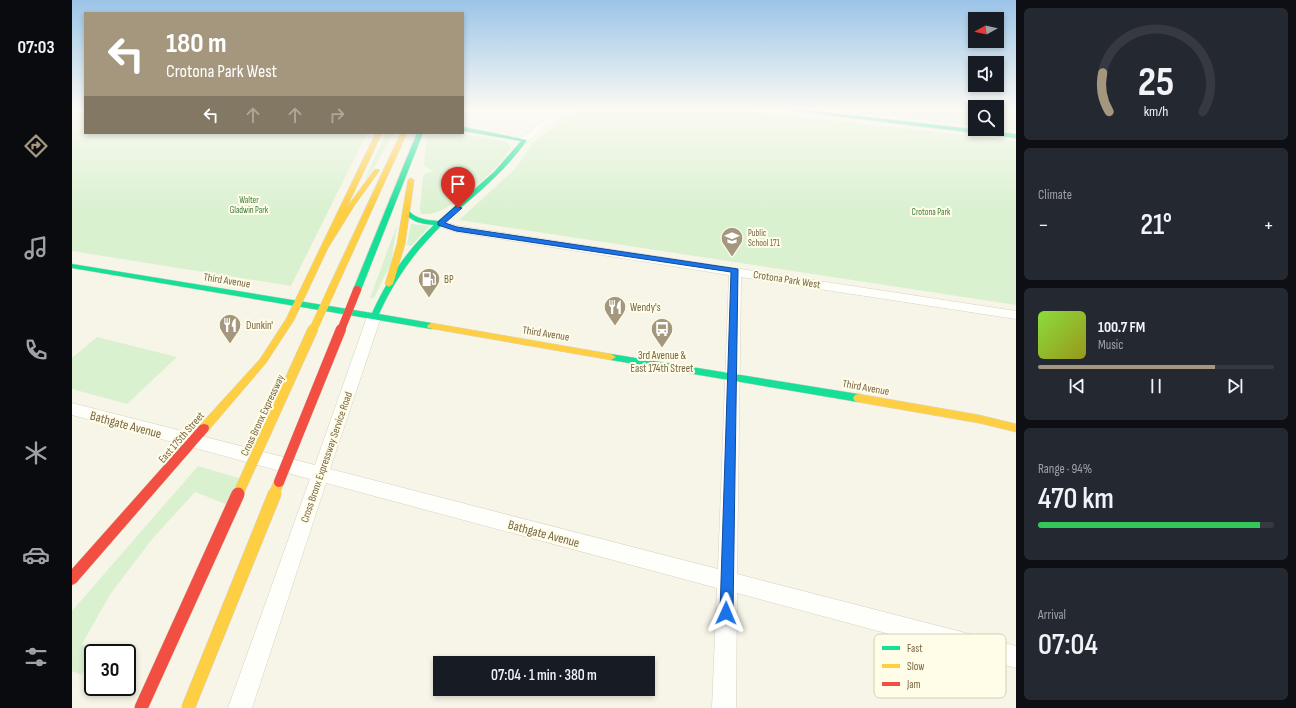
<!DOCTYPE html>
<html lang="en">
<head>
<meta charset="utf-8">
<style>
	body { margin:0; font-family:"Sofia Sans Condensed",sans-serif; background:#242831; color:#f1f3f6; height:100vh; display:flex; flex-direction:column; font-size:15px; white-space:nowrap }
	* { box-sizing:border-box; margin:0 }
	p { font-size:13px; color:#9ea1a6 }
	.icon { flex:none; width:22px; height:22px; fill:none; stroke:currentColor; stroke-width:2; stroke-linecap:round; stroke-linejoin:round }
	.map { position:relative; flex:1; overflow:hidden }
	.sheet { display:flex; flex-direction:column; gap:8px; padding:8px; background:#0d0f14; width:280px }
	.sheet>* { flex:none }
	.guide { position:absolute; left:12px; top:12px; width:380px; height:122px; border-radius:0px; box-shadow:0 2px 6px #0003; background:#a4977e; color:#fff; overflow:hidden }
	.needle { width:26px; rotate:262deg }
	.fabs { position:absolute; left:896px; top:12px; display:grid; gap:8px }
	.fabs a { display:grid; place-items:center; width:36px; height:36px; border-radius:0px; background:#171b24; box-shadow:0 2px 6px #0003; font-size:20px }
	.speed { position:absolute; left:12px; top:644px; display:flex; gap:8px; font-size:20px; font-weight:700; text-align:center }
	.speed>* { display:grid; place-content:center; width:52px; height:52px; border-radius:50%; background:#171b24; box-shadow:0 2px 6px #0003; line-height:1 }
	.speed .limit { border:2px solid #111; border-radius:6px; background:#fff; color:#111 }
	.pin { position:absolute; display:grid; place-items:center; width:34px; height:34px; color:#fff; margin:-41px -17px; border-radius:50% 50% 50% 0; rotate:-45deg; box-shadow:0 0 4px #0007 }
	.pin .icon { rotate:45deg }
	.me { position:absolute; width:44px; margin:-22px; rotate:1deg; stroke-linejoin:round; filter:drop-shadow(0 0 3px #0008) }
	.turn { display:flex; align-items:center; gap:14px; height:84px; padding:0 16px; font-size:18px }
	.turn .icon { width:52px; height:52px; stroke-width:2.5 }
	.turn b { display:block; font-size:28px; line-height:34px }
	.lanes { display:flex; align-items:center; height:38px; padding:0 16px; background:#0003; justify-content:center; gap:20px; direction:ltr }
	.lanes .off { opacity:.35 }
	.big { font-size:30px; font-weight:600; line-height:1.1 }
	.sheet .widget { flex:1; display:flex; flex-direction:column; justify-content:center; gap:6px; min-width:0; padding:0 14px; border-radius:6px; background:#242831 }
	.sheet .dial { align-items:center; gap:0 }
	.dial svg { height:104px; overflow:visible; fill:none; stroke:#363941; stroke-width:7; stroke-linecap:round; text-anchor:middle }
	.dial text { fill:#f1f3f6; stroke:none }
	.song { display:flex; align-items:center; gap:12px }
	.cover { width:48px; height:48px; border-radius:6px; background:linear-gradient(135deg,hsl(90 70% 55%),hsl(60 70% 35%)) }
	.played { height:4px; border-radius:2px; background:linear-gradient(90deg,#a4977e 75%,#363941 75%) }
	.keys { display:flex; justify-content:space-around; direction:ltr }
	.heat { display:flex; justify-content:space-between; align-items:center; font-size:22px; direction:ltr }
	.charge { height:6px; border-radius:3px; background:linear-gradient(90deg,#34c759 94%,#363941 0) }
	.trip { position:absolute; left:361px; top:656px; width:222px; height:40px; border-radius:0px; background:#171b24; box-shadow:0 2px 6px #0003; font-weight:600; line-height:40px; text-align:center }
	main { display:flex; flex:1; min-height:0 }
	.dock { display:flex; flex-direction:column; width:72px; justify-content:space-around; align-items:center; background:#090b0e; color:#9ea1a6 }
	.dock .icon { width:28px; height:28px }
	.dock .on { color:#a4977e }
	.dock b { font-size:18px; color:#f1f3f6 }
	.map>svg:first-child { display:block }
	.green { fill:#daf1d0 }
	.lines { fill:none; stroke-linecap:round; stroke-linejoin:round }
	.street-casing { stroke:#d6d1c2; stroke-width:1 }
	.fast-casing { stroke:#d8d2c3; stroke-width:1 }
	.slow-casing { stroke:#d8d2c3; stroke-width:1 }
	.jam-casing { stroke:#d8d2c3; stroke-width:1 }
	.street { fill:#fefefb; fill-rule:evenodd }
	.fast { fill:#16e098; fill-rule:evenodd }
	.slow { fill:#ffcf43; fill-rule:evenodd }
	.jam { fill:#f24e42; fill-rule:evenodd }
	.slow-bridge-far2-casing { stroke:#d6d0c3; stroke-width:8; stroke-linecap:butt }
	.slow-bridge-far1-casing { stroke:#d6d0c3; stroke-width:11; stroke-linecap:butt }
	.slow-bridge-casing { stroke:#d6d0c3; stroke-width:14; stroke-linecap:butt }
	.jam-bridge-far2-casing { stroke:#d6d0c3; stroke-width:8; stroke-linecap:butt }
	.jam-bridge-far1-casing { stroke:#d6d0c3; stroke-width:11; stroke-linecap:butt }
	.jam-bridge-casing { stroke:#d6d0c3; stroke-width:14; stroke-linecap:butt }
	.slow-bridge-far2 { stroke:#ffcf43; stroke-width:8 }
	.slow-bridge-far1 { stroke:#ffcf43; stroke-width:10 }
	.slow-bridge { stroke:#ffcf43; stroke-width:13 }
	.jam-bridge-far2 { stroke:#f24e42; stroke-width:8 }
	.jam-bridge-far1 { stroke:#f24e42; stroke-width:10 }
	.jam-bridge { stroke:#f24e42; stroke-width:13 }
	.route { fill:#1a73e8; stroke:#114b97 }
	.labels { text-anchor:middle; stroke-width:4; stroke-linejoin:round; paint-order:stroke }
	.far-park-label { font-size:9px; fill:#3c7e3c; stroke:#fffce8 }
	.far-poi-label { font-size:9px; fill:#776545; stroke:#fffce8; text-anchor:start }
	.poi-label { font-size:11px; fill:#776545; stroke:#fffce8; text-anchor:start }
	.street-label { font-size:11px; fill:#776545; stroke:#fffce8 }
	.near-street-label { font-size:13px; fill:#776545; stroke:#fffce8 }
	.key { fill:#fffce8; stroke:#d6cfb7; stroke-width:1 }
	.key-label { font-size:11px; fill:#776545 }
</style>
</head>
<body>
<main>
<nav class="dock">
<b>07:03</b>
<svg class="icon on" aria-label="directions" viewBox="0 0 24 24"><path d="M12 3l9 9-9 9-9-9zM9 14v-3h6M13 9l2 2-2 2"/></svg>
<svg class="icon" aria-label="music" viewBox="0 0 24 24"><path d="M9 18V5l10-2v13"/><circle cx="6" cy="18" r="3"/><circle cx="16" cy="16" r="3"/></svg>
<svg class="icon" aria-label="phone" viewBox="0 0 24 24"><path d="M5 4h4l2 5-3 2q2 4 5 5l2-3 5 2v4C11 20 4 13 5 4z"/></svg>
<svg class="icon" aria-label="climate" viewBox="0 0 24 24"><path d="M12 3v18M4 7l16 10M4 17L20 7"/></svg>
<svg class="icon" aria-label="car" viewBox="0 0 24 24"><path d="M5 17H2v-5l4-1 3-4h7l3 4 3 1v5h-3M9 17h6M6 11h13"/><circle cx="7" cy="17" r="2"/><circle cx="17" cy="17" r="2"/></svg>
<svg class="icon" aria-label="filters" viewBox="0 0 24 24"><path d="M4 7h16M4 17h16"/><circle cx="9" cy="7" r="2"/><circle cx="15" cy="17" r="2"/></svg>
</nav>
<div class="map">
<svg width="944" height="708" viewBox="0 0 944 708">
	<rect width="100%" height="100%" fill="#f7f5e7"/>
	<g class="green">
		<polygon points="0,110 13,110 13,133 295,133 219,286 0,251"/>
		<polygon points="504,110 669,110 944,141 944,305 387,220 443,169 462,142"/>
		<polygon points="760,110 903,110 903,126"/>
		<polygon points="925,110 944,110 944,131 925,129"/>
		<polygon points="314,133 322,133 295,179 293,179"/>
		<path d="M 369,133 L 386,133 L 431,141 L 436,143 L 439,147 C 430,166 383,208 362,213 C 358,214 353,214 349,214 L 348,208 L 351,177 L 352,174 L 362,171 L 352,166 L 353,151 L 356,134 L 365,136 Z"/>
		<polygon points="339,224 358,226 339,246 335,245"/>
		<polygon points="325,225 319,263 302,298 298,298"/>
		<polygon points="25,337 105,357 55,404 0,389 0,358"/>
		<polygon points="126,466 174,480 159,506 123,492 81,538 39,593 10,644 22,653 21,657 9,675 0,671 0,611"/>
	</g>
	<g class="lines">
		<g class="street-casing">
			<g id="street">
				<polygon points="486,110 496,110 455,142 449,142 448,140 449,138"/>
				<polygon points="369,221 386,226 944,311 944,319 669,277 665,574 944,646 944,668 665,593 664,708 640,708 645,588 254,483 180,708 156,708 238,479 0,415 0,403 243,465 295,317 297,314 302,313 307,314 309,317 258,469 646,569 657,275 384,232 365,226 364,224 365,222"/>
			</g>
		</g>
		<g class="fast-casing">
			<g id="fast">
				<polygon points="715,110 734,110 944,134 944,138"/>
				<path d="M 391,127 L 455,140 C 432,173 402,196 372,222 L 371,225 L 369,226 C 342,252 322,281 307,314 L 359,323 L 363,326 L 362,328 L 359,329 L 0,268 L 0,264 L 300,313 C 315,280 335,250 362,225 C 350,224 339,222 332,212 L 332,210 L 336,210 C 344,219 354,220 366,221 L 422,172 L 449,141 L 391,131 Z"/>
				<polygon points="345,133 351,133 289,290 288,292 282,292 281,290"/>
				<polygon points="539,354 786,394 789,395 791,398 789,401 786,402 539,360 534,357"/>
			</g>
		</g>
		<g class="slow-casing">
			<g id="slow">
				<polygon points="304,133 310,133 275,207 303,169 308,170 282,206 256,248 222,320 194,363 136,431 132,432 128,431 127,428 128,425 188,359 214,319"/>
				<polygon points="329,133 335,133 264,289 263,291 257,291 256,289"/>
				<polygon points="339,178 342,180 333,244 321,284 317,287 313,284 325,244 336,180"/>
				<polygon points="359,323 539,354 544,357 539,360 356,328 355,326"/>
				<polygon points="786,394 907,415 944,424 944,432 907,423 786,402 783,401 781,398 783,395"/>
			</g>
		</g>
		<g class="jam-casing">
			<polygon id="jam" points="132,424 136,425 137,428 136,431 4,583 0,585 0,569 128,425"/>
		</g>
		<use href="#street" class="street"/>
		<use href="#fast" class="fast"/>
		<use href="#slow" class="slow"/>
		<use href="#jam" class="jam"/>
		<g class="slow-bridge-far2-casing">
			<polyline id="slow-bridge-far2" points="241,330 260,289"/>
		</g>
		<g class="slow-bridge-far1-casing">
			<g id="slow-bridge-far1">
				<polyline points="166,494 241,329"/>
				<polyline points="202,494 207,482"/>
			</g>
		</g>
		<g class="slow-bridge-casing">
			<polyline id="slow-bridge" points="116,708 203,493"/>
		</g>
		<g class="jam-bridge-far2-casing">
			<polyline id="jam-bridge-far2" points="269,330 285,290"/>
		</g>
		<g class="jam-bridge-far1-casing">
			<polyline id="jam-bridge-far1" points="207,482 269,329"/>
		</g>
		<g class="jam-bridge-casing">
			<polyline id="jam-bridge" points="69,708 166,494"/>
		</g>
		<use href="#slow-bridge-far2" class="slow-bridge-far2"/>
		<use href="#slow-bridge-far1" class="slow-bridge-far1"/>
		<use href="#slow-bridge" class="slow-bridge"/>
		<use href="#jam-bridge-far2" class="jam-bridge-far2"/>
		<use href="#jam-bridge-far1" class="jam-bridge-far1"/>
		<use href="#jam-bridge" class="jam-bridge"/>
	</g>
	<linearGradient id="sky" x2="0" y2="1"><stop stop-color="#9bc4e8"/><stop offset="0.52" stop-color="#fbfaf4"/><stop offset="1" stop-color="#fbfaf4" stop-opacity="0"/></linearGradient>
	<rect width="944" height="210" fill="url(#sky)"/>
	<polygon class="route" points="384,206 390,208 373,223 385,227 666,269 661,613 659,618 654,620 650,618 648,613 659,272 384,231 366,225 366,222"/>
	<defs>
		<g id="school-pin" transform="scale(1.15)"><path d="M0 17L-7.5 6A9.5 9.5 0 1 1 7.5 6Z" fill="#a4977e" stroke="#fffce8"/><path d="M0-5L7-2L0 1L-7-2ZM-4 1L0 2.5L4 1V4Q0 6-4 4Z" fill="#fff"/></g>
		<g id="fuel-pin" transform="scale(1.15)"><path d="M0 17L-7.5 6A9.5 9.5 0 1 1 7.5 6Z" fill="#a4977e" stroke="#fffce8"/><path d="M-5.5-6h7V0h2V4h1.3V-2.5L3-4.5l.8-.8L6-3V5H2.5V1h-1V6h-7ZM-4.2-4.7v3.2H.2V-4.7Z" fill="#fff"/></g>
		<g id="restaurant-pin" transform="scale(1.15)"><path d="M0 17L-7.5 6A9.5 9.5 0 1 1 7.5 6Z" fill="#a4977e" stroke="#fffce8"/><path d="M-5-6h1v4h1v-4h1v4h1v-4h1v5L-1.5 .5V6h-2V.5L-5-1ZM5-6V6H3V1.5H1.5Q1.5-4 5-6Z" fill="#fff"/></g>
		<g id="bus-pin" transform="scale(1.15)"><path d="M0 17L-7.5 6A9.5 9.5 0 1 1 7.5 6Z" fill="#a4977e" stroke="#fffce8"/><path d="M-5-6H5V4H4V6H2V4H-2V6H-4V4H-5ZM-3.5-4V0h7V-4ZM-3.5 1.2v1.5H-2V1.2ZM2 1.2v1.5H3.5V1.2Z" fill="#fff"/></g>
	</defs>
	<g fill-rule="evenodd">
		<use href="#school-pin" x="660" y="238"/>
		<use href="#fuel-pin" x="357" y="279"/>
		<use href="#restaurant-pin" x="543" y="307"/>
		<use href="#restaurant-pin" x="158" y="325"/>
		<use href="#bus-pin" x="590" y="329"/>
	</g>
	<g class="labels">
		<g class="far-park-label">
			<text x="177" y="203">Walter<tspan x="177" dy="10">Gladwin Park</tspan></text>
			<text x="859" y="215">Crotona Park</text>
		</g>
		<g class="far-poi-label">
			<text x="676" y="236">Public<tspan x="676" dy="10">School 171</tspan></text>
		</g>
		<g class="poi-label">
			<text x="372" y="283">BP</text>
			<text x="558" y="311">Wendy's</text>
			<text x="174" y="329">Dunkin'</text>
			<text x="590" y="359" text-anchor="middle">3rd Avenue &amp;<tspan x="590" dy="13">East 174th Street</tspan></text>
		</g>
		<g class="street-label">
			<text transform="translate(715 279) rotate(9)" y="4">Crotona Park West</text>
			<text transform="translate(155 280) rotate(9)" y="4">Third Avenue</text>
			<text transform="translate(474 333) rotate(9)" y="4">Third Avenue</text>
			<text transform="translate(794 387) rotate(10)" y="4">Third Avenue</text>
			<text transform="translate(190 415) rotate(-65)" y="4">Cross Bronx Expressway</text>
			<text transform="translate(109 437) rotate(-49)" y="4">East 175th Street</text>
			<text transform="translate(254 457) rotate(-71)" y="4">Cross Bronx Expressway Service Road</text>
		</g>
		<g class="near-street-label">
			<text transform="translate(54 424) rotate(15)" y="5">Bathgate Avenue</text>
			<text transform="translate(472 533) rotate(15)" y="5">Bathgate Avenue</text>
		</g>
	</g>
	<rect x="802" y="634" width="132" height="64" rx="6" class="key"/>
	<rect x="810" y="646" width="18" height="4" fill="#16e098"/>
	<rect x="810" y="664" width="18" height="4" fill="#ffcf43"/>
	<rect x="810" y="682" width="18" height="4" fill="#f24e42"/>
	<g class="key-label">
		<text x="835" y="652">Fast</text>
		<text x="835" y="670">Slow</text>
		<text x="835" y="688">Jam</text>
	</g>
</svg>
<div class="fabs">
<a><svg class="needle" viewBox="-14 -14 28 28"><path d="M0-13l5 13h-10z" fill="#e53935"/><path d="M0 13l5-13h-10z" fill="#9ea1a6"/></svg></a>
<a><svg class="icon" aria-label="sound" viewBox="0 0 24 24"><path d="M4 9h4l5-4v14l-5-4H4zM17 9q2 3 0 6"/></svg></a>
<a><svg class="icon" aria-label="search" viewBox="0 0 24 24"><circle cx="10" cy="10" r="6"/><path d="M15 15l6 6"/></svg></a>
</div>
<div class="speed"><div class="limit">30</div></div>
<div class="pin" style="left:386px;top:208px;background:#d93025"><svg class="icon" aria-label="arrive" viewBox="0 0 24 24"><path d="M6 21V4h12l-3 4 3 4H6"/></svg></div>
<svg class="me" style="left:654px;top:613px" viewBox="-20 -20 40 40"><path d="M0-17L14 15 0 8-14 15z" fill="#1a73e8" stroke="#fff" stroke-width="4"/></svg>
<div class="trip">07:04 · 1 min · 380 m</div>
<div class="guide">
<div class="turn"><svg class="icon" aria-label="left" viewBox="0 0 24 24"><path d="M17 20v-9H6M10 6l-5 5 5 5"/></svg><div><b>180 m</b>Crotona Park West</div></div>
<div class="lanes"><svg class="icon" aria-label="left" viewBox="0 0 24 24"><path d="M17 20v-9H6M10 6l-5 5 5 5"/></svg><svg class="icon off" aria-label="ahead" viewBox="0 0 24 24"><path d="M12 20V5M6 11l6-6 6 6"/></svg><svg class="icon off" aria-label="ahead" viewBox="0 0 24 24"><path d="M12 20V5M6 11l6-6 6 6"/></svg><svg class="icon off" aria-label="right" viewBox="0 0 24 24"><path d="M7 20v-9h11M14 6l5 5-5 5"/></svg></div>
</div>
</div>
<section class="sheet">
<div class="widget dial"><svg viewBox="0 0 100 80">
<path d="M14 69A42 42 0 1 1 86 69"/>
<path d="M14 69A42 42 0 0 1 9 39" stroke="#a4977e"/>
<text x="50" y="56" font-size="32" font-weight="700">25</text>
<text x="50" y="72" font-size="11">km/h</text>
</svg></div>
<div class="widget"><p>Climate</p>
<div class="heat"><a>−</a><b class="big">21°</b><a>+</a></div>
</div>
<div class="widget">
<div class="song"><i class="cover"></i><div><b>100.7 FM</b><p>Music</p></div></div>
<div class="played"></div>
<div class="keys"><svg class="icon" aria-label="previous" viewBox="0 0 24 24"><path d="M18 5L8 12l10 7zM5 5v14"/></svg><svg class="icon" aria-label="pause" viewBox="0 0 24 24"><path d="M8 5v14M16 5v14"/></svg><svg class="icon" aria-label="next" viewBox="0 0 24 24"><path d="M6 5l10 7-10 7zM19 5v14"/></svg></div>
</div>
<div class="widget"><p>Range · 94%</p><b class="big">470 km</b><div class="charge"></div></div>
<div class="widget"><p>Arrival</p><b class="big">07:04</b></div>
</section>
</main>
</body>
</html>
